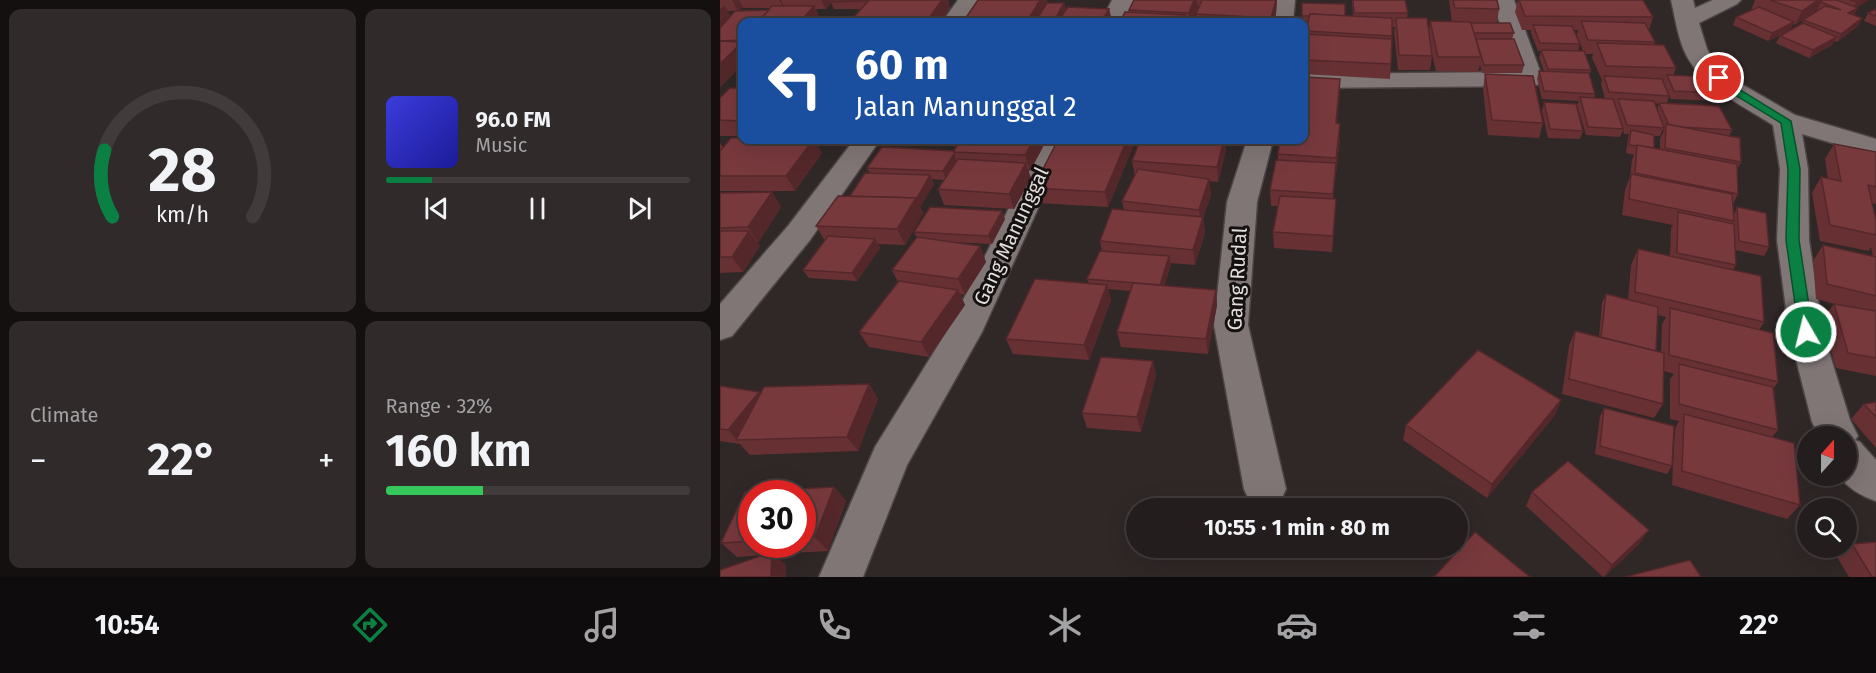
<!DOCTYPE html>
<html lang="en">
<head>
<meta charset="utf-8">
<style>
	body { margin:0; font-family:"Fira Sans",sans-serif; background:#302a2a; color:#f1f3f6; height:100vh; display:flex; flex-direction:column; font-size:22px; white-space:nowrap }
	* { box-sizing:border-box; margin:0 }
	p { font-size:20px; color:#a3a2a4 }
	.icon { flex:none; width:33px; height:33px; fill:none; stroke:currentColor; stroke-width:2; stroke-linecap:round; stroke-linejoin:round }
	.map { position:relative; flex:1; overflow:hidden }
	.panel { display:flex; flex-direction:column; gap:9px; padding:9px; background:#141010; width:720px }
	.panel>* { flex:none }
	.banner { position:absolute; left:18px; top:18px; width:570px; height:126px; border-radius:12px; box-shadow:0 6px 24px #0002,0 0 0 2px #413b3b; background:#1a4fa0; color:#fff; overflow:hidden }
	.needle { width:39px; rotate:21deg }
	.controls { position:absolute; left:1077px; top:426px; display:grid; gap:12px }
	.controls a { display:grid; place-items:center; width:60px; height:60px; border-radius:50%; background:#241d1d; box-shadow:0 6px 24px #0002,0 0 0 2px #413b3b; font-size:30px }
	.speed { position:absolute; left:18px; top:480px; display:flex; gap:12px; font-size:30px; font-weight:700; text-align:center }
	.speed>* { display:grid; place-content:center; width:78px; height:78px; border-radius:50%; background:#241d1d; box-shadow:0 6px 24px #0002,0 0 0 2px #413b3b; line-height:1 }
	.speed .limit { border:9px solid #d22; background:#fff; color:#111 }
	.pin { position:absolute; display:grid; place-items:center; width:51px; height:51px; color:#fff; margin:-26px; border:3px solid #fff; border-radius:50%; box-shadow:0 2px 6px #0007 }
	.me { position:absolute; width:66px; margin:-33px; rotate:352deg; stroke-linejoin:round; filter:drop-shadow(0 0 4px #0008) }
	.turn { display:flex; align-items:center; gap:21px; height:126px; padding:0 18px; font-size:27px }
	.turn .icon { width:78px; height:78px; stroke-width:2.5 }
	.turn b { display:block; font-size:42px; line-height:51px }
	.big { font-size:45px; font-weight:700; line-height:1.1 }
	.panel .tile { flex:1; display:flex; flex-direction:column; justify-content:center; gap:9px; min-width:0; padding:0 21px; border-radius:12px; background:#302a2a }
	.panel .dial { align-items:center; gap:0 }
	.dial svg { height:156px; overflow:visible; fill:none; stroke:#413b3b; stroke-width:7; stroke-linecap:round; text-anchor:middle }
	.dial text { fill:#f1f3f6; stroke:none }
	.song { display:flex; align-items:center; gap:18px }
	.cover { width:72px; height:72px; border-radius:9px; background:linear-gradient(135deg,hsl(240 70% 55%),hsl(240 70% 35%)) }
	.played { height:6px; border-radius:3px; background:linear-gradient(90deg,#0b8043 15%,#413b3b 15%) }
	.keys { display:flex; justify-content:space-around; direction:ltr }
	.heat { display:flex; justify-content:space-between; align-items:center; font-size:33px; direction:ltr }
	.charge { height:9px; border-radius:4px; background:linear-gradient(90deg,#34c759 32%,#413b3b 0) }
	.panel .tiles { flex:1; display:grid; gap:9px; grid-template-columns:repeat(2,1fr) }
	.trip { position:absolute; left:406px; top:498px; width:342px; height:60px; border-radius:30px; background:#241d1d; box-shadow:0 6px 24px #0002,0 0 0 2px #413b3b; font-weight:700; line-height:60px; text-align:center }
	.menu { display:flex; height:96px; justify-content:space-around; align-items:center; background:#0e0c0c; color:#a3a2a4 }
	.menu .icon { width:42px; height:42px }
	.menu .current { color:#0b8043 }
	.menu b { font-size:27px; color:#f1f3f6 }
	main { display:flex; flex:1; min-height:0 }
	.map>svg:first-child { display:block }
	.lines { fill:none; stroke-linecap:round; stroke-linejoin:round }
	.minor-casing { stroke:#4c4545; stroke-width:3 }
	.minor { fill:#807676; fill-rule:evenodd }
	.wall { fill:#673134; fill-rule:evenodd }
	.shaded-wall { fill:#54282b }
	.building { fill:#78393d; stroke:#54282b; stroke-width:1.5 }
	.route { fill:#0b8043; stroke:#07532c; stroke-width:1.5 }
	.labels { text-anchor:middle; stroke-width:6; stroke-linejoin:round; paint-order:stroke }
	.street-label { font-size:20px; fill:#e2dddc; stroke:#151111 }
</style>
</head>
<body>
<main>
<section class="panel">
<div class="tiles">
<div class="tile dial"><svg viewBox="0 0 100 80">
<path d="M14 69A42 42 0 1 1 86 69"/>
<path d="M14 69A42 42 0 0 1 10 35" stroke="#0b8043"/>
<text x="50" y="56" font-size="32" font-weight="700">28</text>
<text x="50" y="72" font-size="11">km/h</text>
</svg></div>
<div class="tile">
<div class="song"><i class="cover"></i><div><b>96.0 FM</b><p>Music</p></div></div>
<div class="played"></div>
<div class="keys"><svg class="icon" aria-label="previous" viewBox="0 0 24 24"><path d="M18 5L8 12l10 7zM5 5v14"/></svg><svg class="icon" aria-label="pause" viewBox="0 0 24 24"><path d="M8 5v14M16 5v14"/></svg><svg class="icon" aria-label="next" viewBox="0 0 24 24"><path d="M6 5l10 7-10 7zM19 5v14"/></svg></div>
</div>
<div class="tile"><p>Climate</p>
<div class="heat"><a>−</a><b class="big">22°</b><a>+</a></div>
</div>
<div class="tile"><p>Range · 32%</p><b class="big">160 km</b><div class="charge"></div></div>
</div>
</section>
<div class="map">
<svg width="1156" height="577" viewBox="0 0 1156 577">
	<rect width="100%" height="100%" fill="#302727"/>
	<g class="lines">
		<g class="minor-casing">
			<g id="minor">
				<polygon points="238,0 260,0 244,22 222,22"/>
				<polygon points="392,0 414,0 403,22 381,22"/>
				<polygon points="553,0 575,0 573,22 551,22"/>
				<polygon points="772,0 794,0 823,79 820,84 811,86 584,88 584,74 796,72"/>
				<path d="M 951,0 L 973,0 L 975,8 L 993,0 L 1021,0 L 1017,4 L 979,23 L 987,49 L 994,62 L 1023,85 L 1075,115 L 1156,139 L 1156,156 L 1082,134 L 1088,169 L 1089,240 L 1103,332 L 1130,420 L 1138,436 L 1135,440 L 1140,442 L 1156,460 L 1156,501 C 1141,496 1129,489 1119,476 L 1126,476 L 1126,436 L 1099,436 L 1092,422 L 1069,332 L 1057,240 L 1060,169 L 1053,125 C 1022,105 977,85 963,48 C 957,32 955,17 951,0 Z"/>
				<polygon points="134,140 160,140 90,240 12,336 0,340 0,304 68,226"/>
				<polygon points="323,140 349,140 262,332 187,465 143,577 99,577 155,447 230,326"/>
				<polygon points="527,140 553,140 537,202 528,325 566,489 560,502 545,507 530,502 524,489 494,325 507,202"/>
			</g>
		</g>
		<use href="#minor" class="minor"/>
	</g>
	<g class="wall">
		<path d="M 0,0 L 228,0 L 230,8 L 221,22 L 136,22 L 134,17 L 141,9 L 114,9 L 111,3 L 106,9 L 96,9 L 100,20 L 98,22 L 22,22 L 22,65 L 0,87 ZM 23,7 L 23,8 L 50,8 L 49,10 L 10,16 L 7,11 L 18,11 Z"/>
		<polygon points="258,0 327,0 328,3 344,3 346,10 389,9 391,17 387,22 246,22 245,19"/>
		<path d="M 414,0 L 557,0 L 556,14 L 554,22 L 400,22 L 409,12 L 409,10 ZM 478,6 L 479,6 L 476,14 L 476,17 L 474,17 L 478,8 Z"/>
		<polygon points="632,0 685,0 688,13 687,18 709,32 710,21 732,22 729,0 777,0 779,9 777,23 751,23 794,33 792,39 804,65 802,73 762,73 760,65 758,72 716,71 711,50 712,56 710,70 678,70 674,32 675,27 672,27 671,64 670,79 584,74 584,34 586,35 588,24 584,24 584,22 582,22 582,3 625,16 633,16"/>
		<path d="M 798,0 L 923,0 L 933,17 L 929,30 L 935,42 L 934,45 L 956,68 L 953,76 L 1002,93 L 998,101 L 951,99 L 949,96 L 947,103 L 1012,130 L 1009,136 L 1021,162 L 1017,170 L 1018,194 L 1013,204 L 1014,214 L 1017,207 L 1049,247 L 1044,256 L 1015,250 L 1016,265 L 1013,270 L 1044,322 L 1039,330 L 1058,382 L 1054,388 L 1058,430 L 1052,437 L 1080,505 L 1067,519 L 952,485 L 955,429 L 959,421 L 950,419 L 950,379 L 954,374 L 944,371 L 943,404 L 934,418 L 842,394 L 849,346 L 855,331 L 879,337 L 882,303 L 886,294 L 908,300 L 911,265 L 918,249 L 950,256 L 951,228 L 953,225 L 902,215 L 905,190 L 910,177 L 912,160 L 914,155 L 906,153 L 908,139 L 909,134 L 904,134 L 903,130 L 900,137 L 866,135 L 857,105 L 859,101 L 822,99 L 817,79 L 819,71 L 824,71 L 819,58 L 821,51 L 818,51 L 811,33 L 811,30 L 802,30 L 795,12 ZM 854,30 L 858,30 L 857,35 L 863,51 L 858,51 L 860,44 ZM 865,54 L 873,54 L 872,58 L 882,80 L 881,84 L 885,99 L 874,98 L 875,94 L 869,76 L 871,70 ZM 935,103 L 939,104 L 937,109 ZM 943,129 L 944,130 L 940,139 L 940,149 L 934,148 L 934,136 L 940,136 ZM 938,315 L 946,317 L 942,324 L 941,353 L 936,351 Z"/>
		<polygon points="1035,0 1149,0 1137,7 1134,16 1142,18 1138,26 1117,42 1114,41 1112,45 1089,58 1056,43 1060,36 1082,24 1083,20 1098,10 1097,10 1075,25 1073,24 1070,30 1048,41 1013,25 1016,17 1032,10 1031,10"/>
		<polygon points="1156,9 1156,26 1144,21 1148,13"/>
		<polygon points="765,74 823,123 819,138 768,135 763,89"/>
		<polygon points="620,79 617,123 620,139 613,199 615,214 612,252 554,248 553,232 558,206 551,206 550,190 558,160 558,154"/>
		<polygon points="22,88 22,136 0,136 0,98"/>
		<polygon points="824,102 863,131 860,139 828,138 822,111"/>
		<polygon points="22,140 94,140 102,153 75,191 0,191 0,143 3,147"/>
		<polygon points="416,140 388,207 318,203 313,188"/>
		<polygon points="325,143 310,171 308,171 311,178 294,209 224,205 218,189 224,180 212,179 214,184 200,207 203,213 185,245 158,244 160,248 137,281 89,278 83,270 105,241 96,226 130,196 150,174 147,168 234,151"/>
		<polygon points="1114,144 1156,152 1156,204 1152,203 1156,220 1156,376 1116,368 1102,319 1114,304 1115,304 1096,299 1093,261 1103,245 1153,257 1151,247 1149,251 1100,241 1092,193 1101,177 1108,179 1105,159"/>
		<polygon points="506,150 498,182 489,181 491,195 483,218 485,233 475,265 450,263 451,265 444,286 496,290 497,305 488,354 401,347 397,332 411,291 388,289 391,300 369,360 293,354 286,339 369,283 367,279 382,251 380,241 404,210 402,201 415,177 412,161"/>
		<polygon points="52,192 61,207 38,243 37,243 40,246 23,272 0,273 0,193"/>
		<polygon points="285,219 272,244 229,242 260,246 266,262 245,295 240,294 245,305 209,357 149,347 139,332 178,282 172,270 197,238 194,232"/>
		<polygon points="433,361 436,376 421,432 367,428 362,413"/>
		<polygon points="149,384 158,399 138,451 30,455 20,444 0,441 0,386 39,392 41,394"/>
		<polygon points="841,400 835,415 767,498 683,440 686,425"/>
		<polygon points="1156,402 1156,448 1131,419 1144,404"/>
		<polygon points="884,408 952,466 947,474 875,454 880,416"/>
		<path d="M 114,487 L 126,501 L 108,551 L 54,554 L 66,565 L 66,577 L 0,577 L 0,570 L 44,555 L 17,557 L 1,543 L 25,492 ZM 32,494 L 82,494 L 82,544 L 32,544 Z"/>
		<polygon points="812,492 920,543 884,577 883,577 806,506"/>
		<polygon points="1132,544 1156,577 1129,577 1117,557"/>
	</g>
	<g class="shaded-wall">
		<polygon points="12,0 19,0 23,7 18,11"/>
		<polygon points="59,0 61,0 64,7 63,8"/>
		<polygon points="101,0 114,0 111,2 111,3 106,9"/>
		<polygon points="222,0 228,0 230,8 221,22 211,22 209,18"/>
		<polygon points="320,0 327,0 329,5 317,22 309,22 308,20"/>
		<polygon points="474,0 477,0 478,8 472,22 470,22 469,13"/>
		<polygon points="554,0 557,0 556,14 554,22 551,22"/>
		<polygon points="1098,0 1102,0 1097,10 1075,25 1082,11"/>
		<polygon points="1140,0 1149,0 1132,10 1136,2"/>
		<polygon points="344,3 346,11 339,22 334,21"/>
		<polygon points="4,5 12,18 0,31 0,9"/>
		<polygon points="94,6 100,20 98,22 80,22"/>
		<polygon points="1138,8 1134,16 1128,13"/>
		<polygon points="389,9 391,17 387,22 381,22"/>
		<polygon points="1142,18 1138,26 1117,42 1121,34"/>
		<polygon points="1074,22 1070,30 1048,41 1052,33"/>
		<polygon points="1117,37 1112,45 1089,58 1093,50"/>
		<polygon points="22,42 22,65 0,87 0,64"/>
		<polygon points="620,79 620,94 615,138 616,123"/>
		<polygon points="620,124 620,139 616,173 616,158"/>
		<polygon points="93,140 94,140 102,153 75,191 66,176"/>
		<polygon points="314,140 324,140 325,143 310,171 305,155"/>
		<polygon points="407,140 416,140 388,207 385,192"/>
		<polygon points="504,140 506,140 506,150 498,182 497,167"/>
		<polygon points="234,154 237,162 226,180 223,171"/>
		<polygon points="306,163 311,178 294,209 289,194"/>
		<polygon points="616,163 615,178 612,210 613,194"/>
		<polygon points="210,175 214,184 200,207 203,213 185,245 177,229"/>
		<polygon points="489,179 491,195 483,218 485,233 475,265 473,250 481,224 479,210"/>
		<polygon points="52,192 61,207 38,243 28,227"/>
		<polygon points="282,211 285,219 272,244 268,236"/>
		<polygon points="29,231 40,246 23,272 12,257"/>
		<polygon points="155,239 160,248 137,281 132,273"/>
		<polygon points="260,246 266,262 245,295 238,279"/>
		<polygon points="449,256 451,265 442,293 440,285"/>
		<polygon points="387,285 391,300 369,360 364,345"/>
		<polygon points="238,290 245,305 209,357 201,342"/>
		<polygon points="496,290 497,305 488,354 486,339"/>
		<polygon points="433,361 436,376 421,432 417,417"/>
		<polygon points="149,384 158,399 138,451 127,437"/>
		<polygon points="39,392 51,407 17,440 8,430"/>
		<polygon points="841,400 835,415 767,498 772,484"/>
		<polygon points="114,487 126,501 108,551 95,537"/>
		<polygon points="929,530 920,543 884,577 892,565"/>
		<polygon points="52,552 66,565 66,577 51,577"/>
	</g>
	<g class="building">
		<polygon points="112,0 148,0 147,1 111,2"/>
		<polygon points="149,0 222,0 209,18 134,17"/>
		<polygon points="258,0 320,0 308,20 245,19"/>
		<polygon points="414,0 474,0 469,13 409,10"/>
		<polygon points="482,0 556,0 551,18 476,14"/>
		<polygon points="633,0 685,0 688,13 634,13"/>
		<polygon points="733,0 777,0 779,9 735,8"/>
		<polygon points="799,0 923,0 933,17 805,16"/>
		<polygon points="1050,0 1098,0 1082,11"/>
		<polygon points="1102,0 1117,0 1138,8 1128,13 1142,18 1121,34 1083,20 1105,6 1121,10 1101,2"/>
		<polygon points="1130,0 1140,0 1136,2"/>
		<polygon points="327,3 344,3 334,21 317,19"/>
		<polygon points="582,3 625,4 625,16 590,14 590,16 582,16"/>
		<polygon points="52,6 94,6 80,22 37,22"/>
		<polygon points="348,7 389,9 381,22 357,22 338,21"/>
		<polygon points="1039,7 1074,22 1052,33 1016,17"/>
		<polygon points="1156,9 1156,16 1148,13"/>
		<polygon points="49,10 37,22 22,22 22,40 0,41 0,28 15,11"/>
		<polygon points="405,12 465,15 462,22 400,22"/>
		<polygon points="590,14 672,18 672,36 586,31"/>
		<polygon points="474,17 553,21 553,22 472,22"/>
		<polygon points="676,18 707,18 712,56 679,55"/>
		<polygon points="316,19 357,22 314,22"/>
		<polygon points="710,21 751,22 761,57 718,57"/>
		<polygon points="861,21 925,23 935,42 868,40"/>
		<polygon points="751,23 790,23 794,33 754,33"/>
		<polygon points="1083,23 1117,37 1093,50 1060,36"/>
		<polygon points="813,25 852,26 860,44 820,43"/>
		<polygon points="584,34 672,39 671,64 584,60"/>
		<polygon points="756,39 794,39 804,65 764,65"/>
		<polygon points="0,41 22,42 0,64"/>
		<polygon points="877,43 944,45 956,68 886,66"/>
		<polygon points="821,50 864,51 871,70 828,69"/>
		<polygon points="819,71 869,73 875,94 824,91"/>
		<polygon points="765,74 813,76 823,123 772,120"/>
		<polygon points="947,75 993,77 1002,93 954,91"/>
		<polygon points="884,76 942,79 949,96 889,92"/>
		<polygon points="584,77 620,79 616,123 620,124 616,158 558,154 560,140 584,140"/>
		<polygon points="10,88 22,88 22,121 0,120 0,98"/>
		<polygon points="860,97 893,99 903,129 868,127"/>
		<polygon points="898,99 934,101 944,128 907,125"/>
		<polygon points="824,102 856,104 863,131 830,129"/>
		<polygon points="939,103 999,106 1012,130 959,127 949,125"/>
		<polygon points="946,124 1020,138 1021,162 945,148"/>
		<polygon points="911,130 934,135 934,148 909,145"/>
		<polygon points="11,138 22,138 22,140 93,140 66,176 0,176 0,151"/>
		<polygon points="241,140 314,140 305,155 233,152"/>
		<polygon points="338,140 407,140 385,192 313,188"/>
		<polygon points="420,140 504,140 497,167 412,161"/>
		<polygon points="1114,144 1156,152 1156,187 1148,185 1156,220 1156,235 1110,225 1101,177 1121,181"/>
		<polygon points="917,145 1017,164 1018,194 915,173"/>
		<polygon points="162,147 234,151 234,154 223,171 147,168"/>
		<polygon points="238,159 306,163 289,194 218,189"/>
		<polygon points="556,160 616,163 613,194 550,190"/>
		<polygon points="418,169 489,179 479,210 402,201"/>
		<polygon points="145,173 210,175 197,198 130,196"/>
		<polygon points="911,174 1012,194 1014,221 909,199"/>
		<polygon points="52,192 28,227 0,228 0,193"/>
		<polygon points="118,196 196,198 177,229 96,226"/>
		<polygon points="560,196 616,199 613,236 553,232"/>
		<polygon points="210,207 282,211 268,236 194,232"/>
		<polygon points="1017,207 1046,213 1049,247 1019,241"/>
		<polygon points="392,209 483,217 473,250 380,241"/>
		<polygon points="958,212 1014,224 1016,265 957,253"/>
		<polygon points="0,231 29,231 12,257 0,257"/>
		<polygon points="108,236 155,239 132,273 83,270"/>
		<polygon points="197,237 260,246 238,279 172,270"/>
		<polygon points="1103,245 1156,257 1156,296 1107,284"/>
		<polygon points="918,249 1041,276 1044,322 915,292"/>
		<polygon points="380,251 449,256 440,285 367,279"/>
		<polygon points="315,279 387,285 364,345 286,339"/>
		<polygon points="179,281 238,290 201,342 139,332"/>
		<polygon points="413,283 496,290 486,339 397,332"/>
		<polygon points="886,294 938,307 936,351 881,337"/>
		<polygon points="1114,304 1156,311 1156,358 1128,353"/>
		<polygon points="950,308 1053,333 1058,382 949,355"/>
		<polygon points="855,331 944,353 943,404 849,379"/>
		<polygon points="758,350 841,400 772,484 686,425"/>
		<polygon points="381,357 433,361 417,417 362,413"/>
		<polygon points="959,364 1053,387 1058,430 959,404"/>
		<polygon points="149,384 127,437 16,440 44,387"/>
		<polygon points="0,386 39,392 8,430 0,429"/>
		<polygon points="1156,402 1156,417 1144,404"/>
		<polygon points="884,408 954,426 952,466 880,446"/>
		<polygon points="964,414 1074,443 1080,505 962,471"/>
		<polygon points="848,461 929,530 892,565 812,492"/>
		<polygon points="114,487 95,537 82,538 82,494 32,494 32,541 1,543 25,492"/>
		<polygon points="755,532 810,577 714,577"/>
		<polygon points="1156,542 1156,577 1152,577 1132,544"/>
		<polygon points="52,552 51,577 0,577 0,570"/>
		<polygon points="970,560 981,577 905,577"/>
	</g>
	<polygon class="route" points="996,76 1003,76 1017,88 1071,121 1080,169 1079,240 1093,332 1091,336 1081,336 1079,332 1066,240 1068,169 1061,123 1010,92 996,80"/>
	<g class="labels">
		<g class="street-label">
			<text transform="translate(291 236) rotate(-65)" y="7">Gang Manunggal</text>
			<text transform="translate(517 279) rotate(-87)" y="7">Gang Rudal</text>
		</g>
	</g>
</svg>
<div class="controls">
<a><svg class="needle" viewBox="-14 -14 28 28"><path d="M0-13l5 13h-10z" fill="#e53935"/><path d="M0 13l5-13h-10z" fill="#a3a2a4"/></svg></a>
<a><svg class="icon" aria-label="search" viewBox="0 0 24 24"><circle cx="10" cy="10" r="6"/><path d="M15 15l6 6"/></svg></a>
</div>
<div class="speed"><div class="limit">30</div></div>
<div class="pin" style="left:999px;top:78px;background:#d93025"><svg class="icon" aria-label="arrive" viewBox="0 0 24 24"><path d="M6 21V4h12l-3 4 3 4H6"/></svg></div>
<svg class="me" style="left:1086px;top:332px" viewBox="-20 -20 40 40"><circle r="17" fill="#0b8043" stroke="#fff" stroke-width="3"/><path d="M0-11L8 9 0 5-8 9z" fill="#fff"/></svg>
<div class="trip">10:55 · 1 min · 80 m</div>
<div class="banner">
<div class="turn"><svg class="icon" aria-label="left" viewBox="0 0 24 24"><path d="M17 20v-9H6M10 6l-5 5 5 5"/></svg><div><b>60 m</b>Jalan Manunggal 2</div></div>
</div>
</div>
</main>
<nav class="menu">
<b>10:54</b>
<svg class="icon current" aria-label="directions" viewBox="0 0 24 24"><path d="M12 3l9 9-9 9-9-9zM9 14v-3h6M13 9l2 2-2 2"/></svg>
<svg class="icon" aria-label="music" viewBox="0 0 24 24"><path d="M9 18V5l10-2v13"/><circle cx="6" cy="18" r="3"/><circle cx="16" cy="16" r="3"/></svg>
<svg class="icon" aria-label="phone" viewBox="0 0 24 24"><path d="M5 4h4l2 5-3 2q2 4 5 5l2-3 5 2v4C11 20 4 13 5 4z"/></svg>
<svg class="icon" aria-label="climate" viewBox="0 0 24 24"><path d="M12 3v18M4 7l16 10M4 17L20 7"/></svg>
<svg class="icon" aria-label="car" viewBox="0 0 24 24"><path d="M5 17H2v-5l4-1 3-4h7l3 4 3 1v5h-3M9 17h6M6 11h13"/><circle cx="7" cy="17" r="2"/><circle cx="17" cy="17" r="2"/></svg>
<svg class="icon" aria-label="filters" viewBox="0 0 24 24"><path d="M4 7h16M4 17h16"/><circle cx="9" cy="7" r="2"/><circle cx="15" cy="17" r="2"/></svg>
<b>22°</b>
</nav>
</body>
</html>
